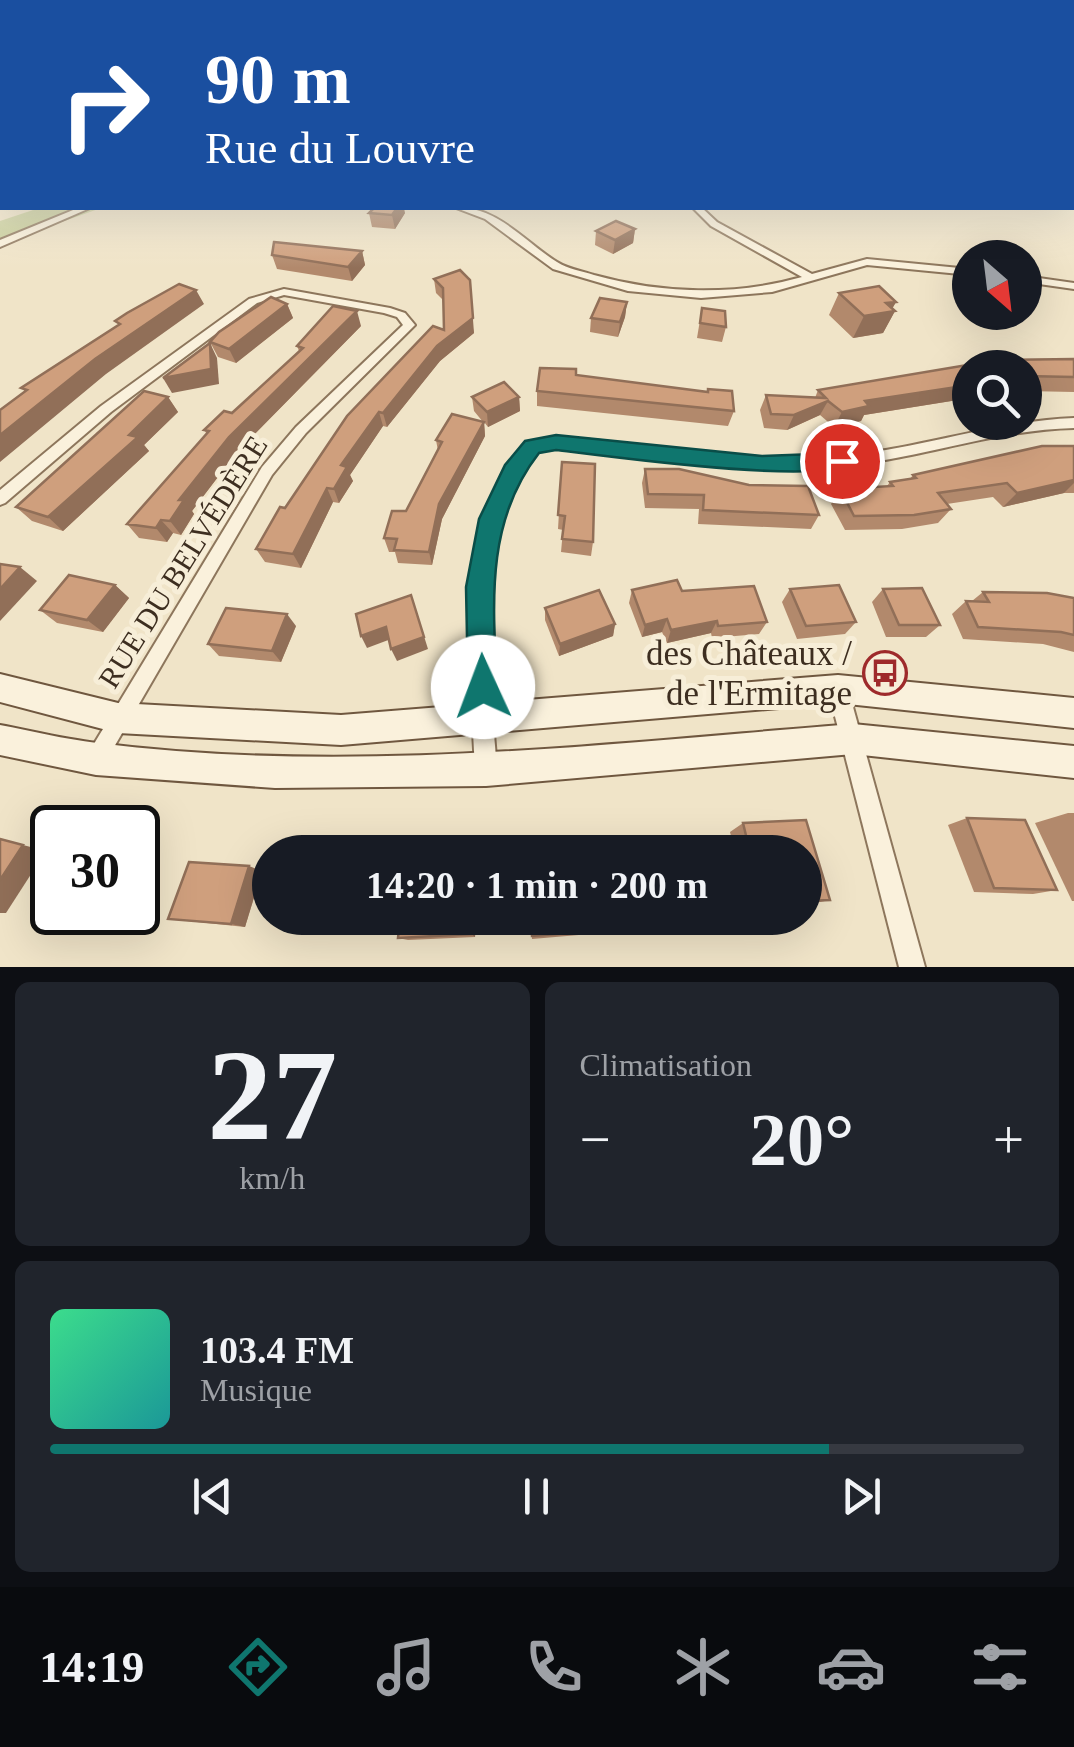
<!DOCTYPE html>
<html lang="fr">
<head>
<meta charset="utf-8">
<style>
	body { margin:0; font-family:"Times New Roman",serif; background:#20242c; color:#f1f3f6; height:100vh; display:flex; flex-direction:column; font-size:38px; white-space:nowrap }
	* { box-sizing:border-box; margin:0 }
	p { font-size:32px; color:#9ea1a6 }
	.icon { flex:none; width:55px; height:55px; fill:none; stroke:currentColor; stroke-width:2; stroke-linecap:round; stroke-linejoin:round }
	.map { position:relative; height:967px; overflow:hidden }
	.drawer { display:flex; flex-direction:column; gap:15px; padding:15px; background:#0d0f14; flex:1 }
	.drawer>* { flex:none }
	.hud { position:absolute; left:0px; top:0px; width:1075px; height:210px; box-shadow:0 10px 40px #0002; background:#1a4fa0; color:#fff; overflow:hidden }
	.needle { width:65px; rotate:152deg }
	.buttons { position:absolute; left:952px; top:240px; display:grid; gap:20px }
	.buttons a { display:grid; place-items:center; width:90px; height:90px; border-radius:50%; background:#171b24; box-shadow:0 10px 40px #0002; font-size:50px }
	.speed { position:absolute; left:30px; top:805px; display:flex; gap:20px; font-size:50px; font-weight:700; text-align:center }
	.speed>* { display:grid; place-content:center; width:130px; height:130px; border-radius:50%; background:#171b24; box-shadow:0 10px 40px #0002; line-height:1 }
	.speed .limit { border:5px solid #111; border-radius:15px; background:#fff; color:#111 }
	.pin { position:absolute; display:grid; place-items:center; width:85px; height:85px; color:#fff; margin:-42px; border:5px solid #fff; border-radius:50%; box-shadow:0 2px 10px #0007 }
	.me { position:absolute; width:110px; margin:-55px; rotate:358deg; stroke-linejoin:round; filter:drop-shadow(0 0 8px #0008) }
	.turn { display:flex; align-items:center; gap:35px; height:210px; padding:0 40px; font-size:45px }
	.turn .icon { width:130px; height:130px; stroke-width:2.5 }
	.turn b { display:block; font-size:70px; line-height:85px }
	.big { font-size:75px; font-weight:600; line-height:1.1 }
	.drawer .tile { flex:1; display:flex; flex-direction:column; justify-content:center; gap:15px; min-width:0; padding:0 35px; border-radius:15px; background:#20242c }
	.drawer .dial { align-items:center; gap:0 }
	.dial b { font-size:130px; line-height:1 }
	.song { display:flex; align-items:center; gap:30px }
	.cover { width:120px; height:120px; border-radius:15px; background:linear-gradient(135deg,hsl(150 70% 55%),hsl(180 70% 35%)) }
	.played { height:10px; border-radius:5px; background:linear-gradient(90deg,#0f766e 80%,#363941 80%) }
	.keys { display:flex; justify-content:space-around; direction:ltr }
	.heat { display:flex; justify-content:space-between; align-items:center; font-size:55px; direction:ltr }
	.drawer .tiles { flex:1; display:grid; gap:15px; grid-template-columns:1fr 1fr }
	.tile:last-child { grid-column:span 2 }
	.trip { position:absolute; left:252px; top:835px; width:570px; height:100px; border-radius:50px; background:#171b24; box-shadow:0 10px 40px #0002; font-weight:600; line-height:100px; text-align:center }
	.dock { display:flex; height:160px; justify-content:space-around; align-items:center; background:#090b0e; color:#9ea1a6 }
	.dock .icon { width:70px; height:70px }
	.dock .on { color:#0f766e }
	.dock b { font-size:45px; color:#f1f3f6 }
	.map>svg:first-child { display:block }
	.green { fill:#c9cf9b }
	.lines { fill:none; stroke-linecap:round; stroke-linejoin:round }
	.street-casing { stroke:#8d765c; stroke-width:4 }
	.secondary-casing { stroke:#6f573f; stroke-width:4 }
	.street { fill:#faf1dc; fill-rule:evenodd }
	.secondary { fill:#faf1dc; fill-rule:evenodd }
	.wall { fill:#b2896c }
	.shaded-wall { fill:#916f58 }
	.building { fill:#cf9f7d; stroke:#916f58; stroke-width:2.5 }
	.route { fill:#0f766e; stroke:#0a4d48; stroke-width:2.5 }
	.labels { text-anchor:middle; stroke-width:10; stroke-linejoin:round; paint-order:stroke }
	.street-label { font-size:30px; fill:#3d2e20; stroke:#f7eed8 }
	.near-poi-label { font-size:35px; fill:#3d2e20; stroke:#f7eed8; text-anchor:end }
</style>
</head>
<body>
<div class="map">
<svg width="1074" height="967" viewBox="0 0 1074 967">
	<rect width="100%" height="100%" fill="#f0e4c8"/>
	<polygon class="green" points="39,208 101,208 0,244 0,221"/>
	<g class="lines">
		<g class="street-casing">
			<g id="street">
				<rect x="0" y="170" width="2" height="4"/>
				<polygon points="78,208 90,208 0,247 0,240"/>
				<path d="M 456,208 C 496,205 526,243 557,262 C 568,269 582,271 594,275 C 662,294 734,296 802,277 L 711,226 L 693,208 L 702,208 L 717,222 L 812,274 L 867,259 L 970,269 L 970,275 L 867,265 L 772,292 L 701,298 L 628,291 L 553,269 L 485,219 Z"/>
				<polygon points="1025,276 1074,283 1074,289 1025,282"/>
				<polygon points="284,289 390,308 405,313 415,325 306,433 272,475 103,766 96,769 89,766 86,759 89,752 262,467 296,427 403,325 397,317 384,313 284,295 257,303 111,412 5,503 0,505 0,490 101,406 249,299"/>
				<path d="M 1074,418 L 1074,428 C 991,430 914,461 832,467 C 740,474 647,458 556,448 L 538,451 C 523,473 509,495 502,521 C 477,600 491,689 497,770 L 493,777 L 486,781 L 479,777 L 475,770 C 471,675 457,570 502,482 C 509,468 519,456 528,443 C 571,432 621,445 665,450 C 718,456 772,459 825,457 C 910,453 990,421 1074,418 Z"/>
				<polygon points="838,679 845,682 848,689 925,967 899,967 828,689 831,682"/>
			</g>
		</g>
		<g class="secondary-casing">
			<g id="secondary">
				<polygon points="0,674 118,703 341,715 838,675 1074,698 1074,728 838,703 341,745 118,733 0,702"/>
				<path d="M 853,724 L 1074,746 L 1074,778 L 853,754 L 486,786 L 275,788 L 96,775 L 0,755 L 0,725 C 32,731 64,739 97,743 C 348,775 602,744 853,724 Z"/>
			</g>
		</g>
		<use href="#street" class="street"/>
		<use href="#secondary" class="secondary"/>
	</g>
	<g class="wall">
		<polygon points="369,213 405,213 395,229 372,227"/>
		<polygon points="635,229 633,243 613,254 595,245 596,231"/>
		<polygon points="362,251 365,265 352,281 277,269 272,255"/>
		<polygon points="460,270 474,333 440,361 387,427 383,426 350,475 353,481 339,503 333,502 301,568 265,562 256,549 285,508 444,330 444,301 436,293 434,279"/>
		<polygon points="839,293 896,302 892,309 895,311 883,333 853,338 829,315"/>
		<polygon points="627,302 625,317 618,337 590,332 591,318"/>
		<polygon points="287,304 293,318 236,363 218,357 210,342"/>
		<polygon points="702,308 726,327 722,342 697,338"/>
		<polygon points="361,326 237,452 192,511 194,514 181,535 173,533 167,542 139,538 127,524 207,434 204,430 232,413 299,351 297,346"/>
		<polygon points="1074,359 1074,392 1025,391 1025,368 970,368 970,398 864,415 861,421 834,427 820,415 787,430 764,428 760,410 766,395 815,398 818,390 997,360"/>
		<polygon points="576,375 707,392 708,389 734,411 728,426 537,406 537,391"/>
		<polygon points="168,397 178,412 144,445 149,451 63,531 32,521 16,507"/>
		<polygon points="472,397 519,397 520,411 488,427 484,422 485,436 442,519 432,565 398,563 395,552 389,552 384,538 406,511 438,451 436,440 483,422 474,411"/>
		<polygon points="1074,446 1074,493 1064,493 1003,507 993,497 947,504 951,509 938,523 902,529 845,530 831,504 840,489 887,486 890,482 910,479 913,475"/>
		<polygon points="562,462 593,542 591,556 561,552 563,530 558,529"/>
		<polygon points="645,469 819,515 811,529 698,524 699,509 645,508 642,483"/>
		<polygon points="115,585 129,598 103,632 57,623 40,610"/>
		<polygon points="790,589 856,622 845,634 797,639 782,602"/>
		<polygon points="883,589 940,625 926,637 886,637 872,602"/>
		<polygon points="632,590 682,591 767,622 759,634 712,638 711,633 667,643 662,632 642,637 629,603"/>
		<polygon points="983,592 1074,598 1074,652 1043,644 963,639 952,614 966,601 972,601"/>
		<polygon points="545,608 615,624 613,636 559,656 545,620"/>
		<polygon points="296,626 281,662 219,656 208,644"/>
		<polygon points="1068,813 1074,813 1074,901 1072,901 1035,823"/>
		<polygon points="967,818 1057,890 1033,894 974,892 948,825"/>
		<polygon points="806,820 830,900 805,905 805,852 735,852 730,832 743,823"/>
		<polygon points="642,840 707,852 638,852 637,846"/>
		<polygon points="262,871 245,927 168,919"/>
		<polygon points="400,918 476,918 475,937 408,940 398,938"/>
		<polygon points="531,918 607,930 602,933 532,939"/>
	</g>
	<g class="shaded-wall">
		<polygon points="397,208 404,208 405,213 395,229 392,215"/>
		<polygon points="635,229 633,243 613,254 615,240"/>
		<polygon points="362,251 365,265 352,281 348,267"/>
		<polygon points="470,280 474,333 440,361 387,427 383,413 437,346"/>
		<polygon points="196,290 204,304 106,374 0,462 0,435 95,359"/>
		<polygon points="627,302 625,317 618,337 620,322"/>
		<polygon points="896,302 890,312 895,311 883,333 853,338 864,316 886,303"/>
		<polygon points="287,304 293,318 236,363 229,349"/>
		<polygon points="357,311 361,326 237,452 192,511 194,514 181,535 170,521 179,500 229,437"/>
		<polygon points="210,343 217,358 219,384 172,393 163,378"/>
		<polygon points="970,385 970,398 864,415 861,421 834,427 842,412 865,401"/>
		<polygon points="168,397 178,412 144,445 149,451 63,531 48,517 129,435"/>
		<polygon points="519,397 520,411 488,427 487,412"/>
		<polygon points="828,401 820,415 787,430 794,415"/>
		<polygon points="379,412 383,426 350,475 353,481 339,503 334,489 341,465"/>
		<polygon points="484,422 485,436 442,519 432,565 429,552 439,504"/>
		<polygon points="1074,480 1074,483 1064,493 1003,507 1017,493"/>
		<polygon points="327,488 333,502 301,568 293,554"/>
		<polygon points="161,520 173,533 167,542 156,528"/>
		<polygon points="20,567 37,581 0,621 0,589"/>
		<polygon points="115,585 129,598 103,632 87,620"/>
		<polygon points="411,595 428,649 397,661 391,649"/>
		<polygon points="287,614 296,626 281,662 272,651"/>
		<polygon points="667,619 662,632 642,637 645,625"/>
		<polygon points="717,621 711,633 667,643 671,630"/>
		<polygon points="615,624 613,636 559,656 560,644"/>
		<polygon points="386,627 391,639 367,648 361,636"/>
		<polygon points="23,845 46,851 6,913 0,913 0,880"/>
		<polygon points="249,866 262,871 245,927 231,924"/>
		<polygon points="138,877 147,880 138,903"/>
		<polygon points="113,912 133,912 127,928 107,926"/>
		<polygon points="471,918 476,918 475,937 471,934"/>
	</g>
	<g class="building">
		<polygon points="374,208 397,208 392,215 369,213"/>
		<polygon points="616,221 635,229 615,240 596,231"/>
		<polygon points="274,242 362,251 348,267 272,255"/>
		<polygon points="460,270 470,280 473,318 437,346 383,413 379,412 341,465 347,467 334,489 327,488 293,554 256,549 280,507 285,508 347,416 433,326 444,330 443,288 434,279"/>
		<polygon points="179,284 196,290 95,359 0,435 0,410 27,390 21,388 120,324 115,321 127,313"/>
		<polygon points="879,286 896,302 886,303 895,311 864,316 839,293"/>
		<polygon points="271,297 287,304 229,349 210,342 219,332"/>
		<polygon points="600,298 627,302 620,322 591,318"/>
		<polygon points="333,306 357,311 229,437 179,500 184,500 170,521 161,520 156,528 127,524 209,431 204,430 224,411 232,413 303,348 297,346"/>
		<polygon points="702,308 725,311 726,327 700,323"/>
		<polygon points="210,343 211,369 163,378"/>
		<polygon points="1074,359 1074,377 1025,376 1025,368 970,368 970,385 865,401 869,406 842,412 828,401 794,415 771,414 766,395 826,398 818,390 997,360"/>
		<polygon points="540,368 576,369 576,375 708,392 708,389 732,391 734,411 537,391"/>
		<polygon points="504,382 519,397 487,412 472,397"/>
		<polygon points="144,391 168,397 129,435 138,437 48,517 16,507"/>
		<polygon points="452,414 484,422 439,504 429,552 394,550 397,539 384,538 392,511 406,511 442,442 436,440"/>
		<polygon points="1042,446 1074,446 1074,480 1017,493 1007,483 938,493 951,509 914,515 854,516 840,489 893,486 890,482 916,478 913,475"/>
		<polygon points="562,462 595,464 593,542 562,539 565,516 558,515"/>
		<polygon points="645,469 679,469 749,485 808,486 819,515 703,510 704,495 648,494"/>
		<polygon points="0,564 20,567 0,589"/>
		<polygon points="69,575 115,585 87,620 40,610"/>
		<polygon points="677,580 682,591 754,586 767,622 718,626 717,621 671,630 667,619 645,625 632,590"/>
		<polygon points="839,585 856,622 806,626 790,589"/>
		<polygon points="922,588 940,625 899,625 883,589"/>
		<polygon points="599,590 615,624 560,644 545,608"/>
		<polygon points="983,592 1047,593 1074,598 1074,635 1061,632 978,627 966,601 989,602"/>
		<polygon points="411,595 424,637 391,649 386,627 361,636 356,614"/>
		<polygon points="226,608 287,614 272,651 208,644"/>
		<polygon points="967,818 1025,820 1057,890 994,888"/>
		<polygon points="806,820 830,900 805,901 805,852 750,852 743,823"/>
		<polygon points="704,837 707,852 644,852 642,840"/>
		<polygon points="0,839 23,845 0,880"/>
		<polygon points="189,862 249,866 231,924 168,919"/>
		<polygon points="52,905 52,912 113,912 107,926 45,919"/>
		<polygon points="400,918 471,918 471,934 398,938"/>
		<polygon points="531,918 606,918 607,930 532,936"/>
	</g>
	<linearGradient id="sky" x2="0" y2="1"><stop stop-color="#8fbad6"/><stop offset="0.49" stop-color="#f8f3e6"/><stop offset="1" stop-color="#f8f3e6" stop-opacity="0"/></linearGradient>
	<rect width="1074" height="268" fill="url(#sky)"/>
	<path class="route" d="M 556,435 L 762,456 L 842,453 L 853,461 C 834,488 598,455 556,450 L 539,453 C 485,522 493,604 497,687 L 493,697 L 483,702 L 472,697 L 468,687 L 466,587 L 479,519 L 505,465 L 525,441 Z"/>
	<defs>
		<g id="bus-ring" transform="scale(2.25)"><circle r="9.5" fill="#f7eed8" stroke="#9e2a2b" stroke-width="1.5"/><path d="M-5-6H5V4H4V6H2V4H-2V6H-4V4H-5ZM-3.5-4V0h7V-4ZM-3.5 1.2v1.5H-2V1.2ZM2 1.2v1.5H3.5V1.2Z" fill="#9e2a2b"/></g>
	</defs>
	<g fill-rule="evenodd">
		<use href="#bus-ring" x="885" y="673"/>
	</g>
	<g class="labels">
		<g class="street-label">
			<text transform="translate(183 562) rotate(-58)" y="10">RUE DU BELVÉDÈRE</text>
		</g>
		<g class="near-poi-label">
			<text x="852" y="665">des Châteaux /<tspan x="852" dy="40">de l'Ermitage</tspan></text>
		</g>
	</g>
</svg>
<div class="buttons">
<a><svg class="needle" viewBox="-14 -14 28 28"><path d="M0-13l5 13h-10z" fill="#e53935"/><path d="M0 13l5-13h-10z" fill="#9ea1a6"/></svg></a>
<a><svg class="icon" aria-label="search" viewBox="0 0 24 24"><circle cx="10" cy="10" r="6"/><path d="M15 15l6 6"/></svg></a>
</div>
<div class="speed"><div class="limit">30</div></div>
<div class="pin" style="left:842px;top:461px;background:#d93025"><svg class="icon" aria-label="arrive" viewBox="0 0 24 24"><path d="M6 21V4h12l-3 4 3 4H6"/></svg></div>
<svg class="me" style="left:483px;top:687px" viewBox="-20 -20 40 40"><circle r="19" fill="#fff"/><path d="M0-13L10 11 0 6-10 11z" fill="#0f766e"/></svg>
<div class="trip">14:20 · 1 min · 200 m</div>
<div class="hud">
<div class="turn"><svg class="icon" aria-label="right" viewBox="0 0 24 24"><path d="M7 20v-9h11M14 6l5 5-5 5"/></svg><div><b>90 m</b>Rue du Louvre</div></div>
</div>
</div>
<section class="drawer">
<div class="tiles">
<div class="tile dial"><b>27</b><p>km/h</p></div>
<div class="tile"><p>Climatisation</p>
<div class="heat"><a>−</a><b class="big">20°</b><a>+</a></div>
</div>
<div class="tile">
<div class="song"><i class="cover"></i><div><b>103.4 FM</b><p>Musique</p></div></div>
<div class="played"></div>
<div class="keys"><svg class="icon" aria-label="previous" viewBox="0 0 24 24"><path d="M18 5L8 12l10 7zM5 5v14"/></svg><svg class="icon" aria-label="pause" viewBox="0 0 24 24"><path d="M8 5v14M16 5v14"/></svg><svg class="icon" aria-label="next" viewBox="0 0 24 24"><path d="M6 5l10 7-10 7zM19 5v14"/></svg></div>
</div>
</div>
</section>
<nav class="dock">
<b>14:19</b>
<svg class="icon on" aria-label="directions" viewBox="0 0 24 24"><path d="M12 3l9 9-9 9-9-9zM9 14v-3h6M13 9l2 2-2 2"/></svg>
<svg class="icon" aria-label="music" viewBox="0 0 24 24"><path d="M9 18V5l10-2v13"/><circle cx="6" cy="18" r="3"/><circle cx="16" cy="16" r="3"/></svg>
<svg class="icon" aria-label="phone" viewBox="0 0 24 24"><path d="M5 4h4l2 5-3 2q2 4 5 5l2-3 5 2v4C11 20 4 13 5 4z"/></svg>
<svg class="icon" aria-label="climate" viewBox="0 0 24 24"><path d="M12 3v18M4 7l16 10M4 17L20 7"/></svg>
<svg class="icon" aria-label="car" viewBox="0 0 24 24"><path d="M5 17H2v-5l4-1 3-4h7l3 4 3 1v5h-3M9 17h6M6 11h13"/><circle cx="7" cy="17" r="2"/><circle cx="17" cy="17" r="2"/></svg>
<svg class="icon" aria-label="filters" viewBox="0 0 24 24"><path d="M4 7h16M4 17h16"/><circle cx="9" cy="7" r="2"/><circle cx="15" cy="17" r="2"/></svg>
</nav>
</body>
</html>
